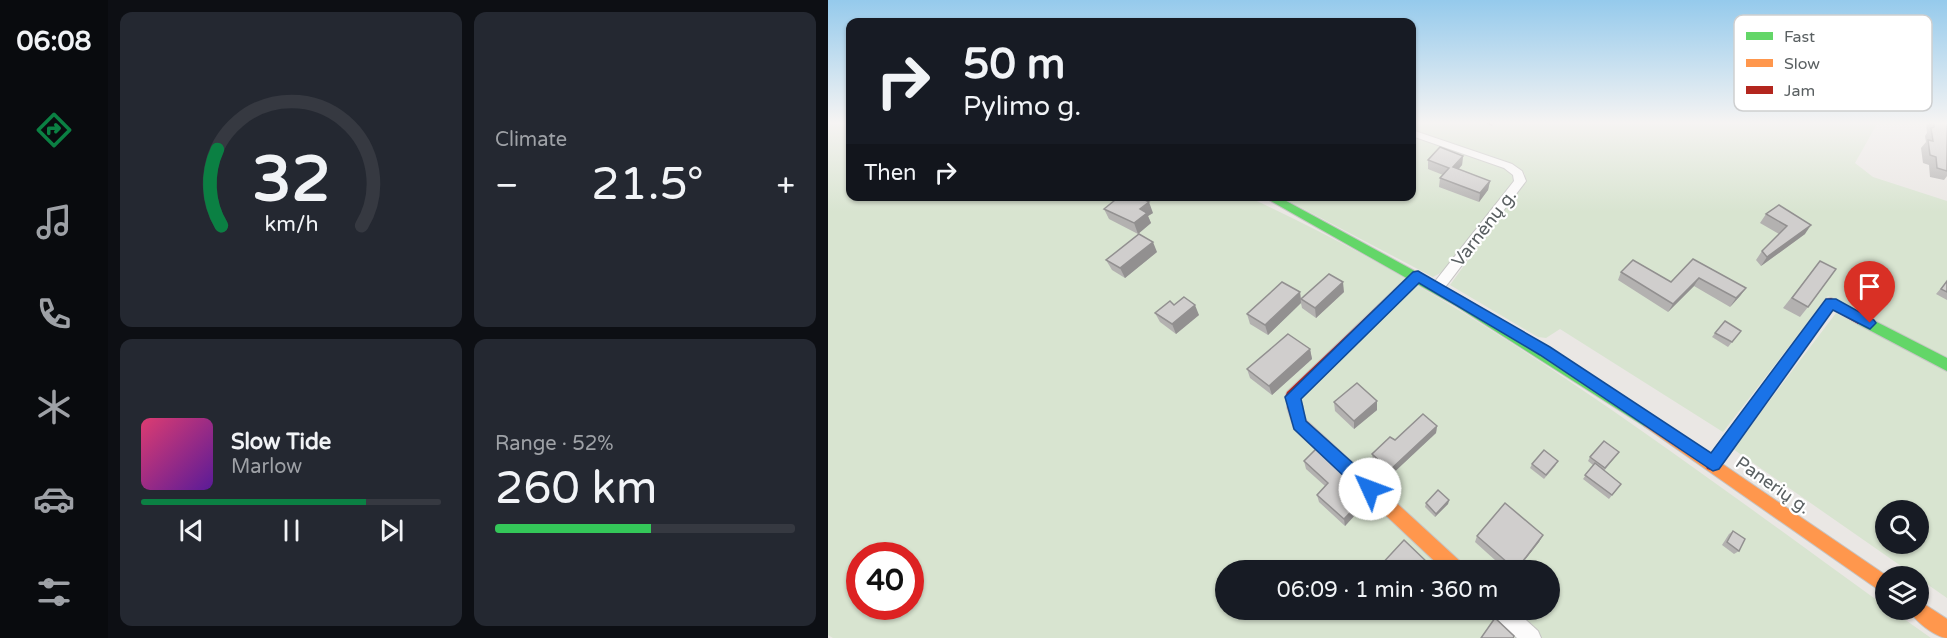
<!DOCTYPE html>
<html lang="en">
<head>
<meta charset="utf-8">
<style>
	body { margin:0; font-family:"Varela Round",sans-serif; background:#242831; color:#f1f3f6; height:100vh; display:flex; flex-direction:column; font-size:22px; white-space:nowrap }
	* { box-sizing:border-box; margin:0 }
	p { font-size:20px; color:#9ea1a6 }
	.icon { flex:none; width:33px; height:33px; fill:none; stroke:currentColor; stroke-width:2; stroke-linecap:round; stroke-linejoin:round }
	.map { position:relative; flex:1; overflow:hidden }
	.sheet { display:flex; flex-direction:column; gap:12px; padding:12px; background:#0d0f14; width:720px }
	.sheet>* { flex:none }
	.hud { position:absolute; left:18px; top:18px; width:570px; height:183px; border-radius:12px; box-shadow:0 2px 4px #0004; background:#171b24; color:#f1f3f6; overflow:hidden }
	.fabs { position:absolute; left:1047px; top:500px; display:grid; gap:12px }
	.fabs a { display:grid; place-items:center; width:54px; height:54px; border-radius:50%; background:#171b24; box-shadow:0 2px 4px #0004; font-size:30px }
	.speed { position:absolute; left:18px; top:542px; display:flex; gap:12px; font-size:30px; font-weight:700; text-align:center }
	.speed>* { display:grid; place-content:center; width:78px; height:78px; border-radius:50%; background:#171b24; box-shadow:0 2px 4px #0004; line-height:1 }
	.speed .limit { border:9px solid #d22; background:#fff; color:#111 }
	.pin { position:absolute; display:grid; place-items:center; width:51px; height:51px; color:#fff; margin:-62px -26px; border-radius:50% 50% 50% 0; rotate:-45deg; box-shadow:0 0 6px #0007 }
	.pin .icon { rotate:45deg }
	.me { position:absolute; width:66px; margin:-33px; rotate:313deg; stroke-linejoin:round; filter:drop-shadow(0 0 4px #0008) }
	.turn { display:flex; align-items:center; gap:21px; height:126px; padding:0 18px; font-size:27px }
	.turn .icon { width:78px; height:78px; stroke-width:2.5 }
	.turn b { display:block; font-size:42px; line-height:51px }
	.then { display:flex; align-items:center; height:57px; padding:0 18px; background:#0003; gap:12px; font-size:22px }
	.big { font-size:45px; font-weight:600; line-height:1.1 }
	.sheet .tile { flex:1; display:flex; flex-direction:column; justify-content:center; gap:9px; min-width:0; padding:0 21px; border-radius:12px; background:#242831 }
	.sheet .dial { align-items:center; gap:0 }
	.dial svg { height:156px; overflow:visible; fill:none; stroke:#363941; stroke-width:7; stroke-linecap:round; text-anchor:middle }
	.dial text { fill:#f1f3f6; stroke:none }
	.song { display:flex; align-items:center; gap:18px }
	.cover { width:72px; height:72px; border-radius:9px; background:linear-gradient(135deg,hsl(340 70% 55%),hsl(270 70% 35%)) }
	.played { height:6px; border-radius:3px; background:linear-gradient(90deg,#0b8043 75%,#363941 75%) }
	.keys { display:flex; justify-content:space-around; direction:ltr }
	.heat { display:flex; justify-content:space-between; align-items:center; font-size:33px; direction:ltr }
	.charge { height:9px; border-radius:4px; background:linear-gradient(90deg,#34c759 52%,#363941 0) }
	.sheet .tiles { flex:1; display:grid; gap:12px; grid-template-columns:repeat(2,1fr) }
	.trip { position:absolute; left:387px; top:560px; width:345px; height:60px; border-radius:30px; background:#171b24; box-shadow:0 2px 4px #0004; font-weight:600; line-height:60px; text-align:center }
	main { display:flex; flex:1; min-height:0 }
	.menu { display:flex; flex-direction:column; width:108px; justify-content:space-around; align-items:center; background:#090b0e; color:#9ea1a6 }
	.menu .icon { width:42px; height:42px }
	.menu .active { color:#0b8043 }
	.menu b { font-size:27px; color:#f1f3f6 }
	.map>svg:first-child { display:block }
	.green { fill:#d8e4d0; fill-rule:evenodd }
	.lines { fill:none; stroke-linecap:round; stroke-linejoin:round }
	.street-casing { stroke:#c6c5c4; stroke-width:2 }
	.fast-casing { stroke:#c6c5c4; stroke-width:2 }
	.slow-casing { stroke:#c6c5c4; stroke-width:2 }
	.jam-casing { stroke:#c6c5c4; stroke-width:2 }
	.street { fill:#fcfbfb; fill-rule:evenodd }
	.fast { fill:#63d668; fill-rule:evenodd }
	.slow { fill:#ff974d; fill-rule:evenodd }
	.jam { fill:#b3261e; fill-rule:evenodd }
	.wall { fill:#b3b1b0 }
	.shaded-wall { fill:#929090 }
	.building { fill:#d0cecd; stroke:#929090; stroke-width:1.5 }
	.route { fill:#1a73e8; stroke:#114b97; stroke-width:1.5 }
	.labels { text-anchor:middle; stroke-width:4.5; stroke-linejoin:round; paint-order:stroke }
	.street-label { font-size:18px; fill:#5a6062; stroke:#fff }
	.key { fill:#fff; stroke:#cecfd0; stroke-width:1.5 }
	.key-label { font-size:16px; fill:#5a6062 }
</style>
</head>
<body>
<main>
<nav class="menu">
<b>06:08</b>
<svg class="icon active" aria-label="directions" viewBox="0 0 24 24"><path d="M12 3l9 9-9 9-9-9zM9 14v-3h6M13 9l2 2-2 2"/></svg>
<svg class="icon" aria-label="music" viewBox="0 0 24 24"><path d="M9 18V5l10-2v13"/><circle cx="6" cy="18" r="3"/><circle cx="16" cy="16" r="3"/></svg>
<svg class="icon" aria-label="phone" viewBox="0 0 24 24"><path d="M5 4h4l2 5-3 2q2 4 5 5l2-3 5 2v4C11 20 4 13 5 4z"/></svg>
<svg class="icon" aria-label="climate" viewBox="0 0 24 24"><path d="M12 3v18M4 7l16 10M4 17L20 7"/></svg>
<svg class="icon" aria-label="car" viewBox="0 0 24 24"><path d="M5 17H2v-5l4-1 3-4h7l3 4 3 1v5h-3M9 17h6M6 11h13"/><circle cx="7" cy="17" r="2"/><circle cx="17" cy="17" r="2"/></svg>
<svg class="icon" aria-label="filters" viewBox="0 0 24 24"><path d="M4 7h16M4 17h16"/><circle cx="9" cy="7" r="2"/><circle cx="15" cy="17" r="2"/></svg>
</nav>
<section class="sheet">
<div class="tiles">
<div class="tile dial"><svg viewBox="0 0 100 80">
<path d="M14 69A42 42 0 1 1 86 69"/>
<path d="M14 69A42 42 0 0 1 12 30" stroke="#0b8043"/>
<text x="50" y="56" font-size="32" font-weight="700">32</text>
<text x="50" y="72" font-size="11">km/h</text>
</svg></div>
<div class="tile"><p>Climate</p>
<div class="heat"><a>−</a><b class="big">21.5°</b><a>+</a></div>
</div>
<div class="tile">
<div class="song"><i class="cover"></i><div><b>Slow Tide</b><p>Marlow</p></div></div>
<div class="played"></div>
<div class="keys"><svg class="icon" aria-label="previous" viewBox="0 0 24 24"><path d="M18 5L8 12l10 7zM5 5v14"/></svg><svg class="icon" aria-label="pause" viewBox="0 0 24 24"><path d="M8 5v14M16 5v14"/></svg><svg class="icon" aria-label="next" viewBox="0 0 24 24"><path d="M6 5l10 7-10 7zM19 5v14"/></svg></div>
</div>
<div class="tile"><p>Range · 52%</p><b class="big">260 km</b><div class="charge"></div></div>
</div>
</section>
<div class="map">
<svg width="1119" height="638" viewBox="0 0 1119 638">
	<rect width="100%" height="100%" fill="#eae7e4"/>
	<g class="green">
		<path d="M 22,122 L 22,196 L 420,197 C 650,302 853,459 1057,606 L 1058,609 L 1062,609 L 1103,638 L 5,638 L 0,635 L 0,123 ZM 32,555 L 82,555 L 82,606 L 32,606 ZM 398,570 L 722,570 L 722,609 L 398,609 Z"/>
		<polygon points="584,122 1050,122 1027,163 1045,177 1119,201 1119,359 1000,296 895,432 732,329 718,338 710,337 622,285 696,183 697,174 684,166 584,130"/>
		<polygon points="584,135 676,168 684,174 686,180 618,270 605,277 453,197 584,196"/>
		<path d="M 1008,313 L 1119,371 L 1119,598 L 905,449 ZM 1058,510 L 1090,510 L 1090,543 L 1058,543 Z"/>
	</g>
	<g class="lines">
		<g class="street-casing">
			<g id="street">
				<polygon points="584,130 684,164 694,171 698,181 615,290 610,292 604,287 605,284 686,181 685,175 676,168 584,136"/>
				<polygon points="663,609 686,609 710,631 713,638 689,638 665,616"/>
			</g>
		</g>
		<g class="fast-casing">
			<g id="fast">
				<polygon points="434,196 449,196 638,299 826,416 829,421 826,426 821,428 816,426 628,306"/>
				<polygon points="1035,315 1119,358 1119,371 1030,324 1028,320 1030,316"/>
			</g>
		</g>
		<g class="slow-casing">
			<g id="slow">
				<polygon points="467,400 472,402 478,420 635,564 638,570 616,570 466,429 459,407 462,402"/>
				<polygon points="821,414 1059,576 1058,595 816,426 813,421 816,416"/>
				<path d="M 1090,600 L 1119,619 L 1119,638 C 1107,637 1085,620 1081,609 L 1090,609 Z"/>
			</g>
		</g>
		<g class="jam-casing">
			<g id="jam">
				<polygon points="589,271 595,276 594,279 472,399 475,407 472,412 467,414 462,412 457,397 459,392 584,273"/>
				<polygon points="1003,298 1040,316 1042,320 1040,324 1030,324 1005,310 891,469 885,471 879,469 877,464 879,459 998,299"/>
			</g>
		</g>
		<use href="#street" class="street"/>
		<use href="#fast" class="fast"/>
		<use href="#slow" class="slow"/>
		<use href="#jam" class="jam"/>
	</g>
	<g class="wall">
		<polygon points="654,122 667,122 664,126"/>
		<polygon points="1098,122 1119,122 1119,176 1116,180 1102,177 1101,165 1095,163 1093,148 1098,142 1097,136 1099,133"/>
		<polygon points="635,156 634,165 631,169 662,181 660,190 651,202 611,187 612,178 615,175 600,169 600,160"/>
		<polygon points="276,209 325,213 320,216 323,223 310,234 281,219"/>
		<polygon points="938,214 977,234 933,266 928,260 934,251 951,234 932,223"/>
		<polygon points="329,252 297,278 284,270 278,260"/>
		<polygon points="865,259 918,288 912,296 902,307 866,286 840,312 790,280 793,272 843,282"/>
		<polygon points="992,261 980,307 972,317 955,308"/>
		<polygon points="1119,281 1119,300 1108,294"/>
		<polygon points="472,292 473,298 516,292 488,318 474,308 473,303 440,335 422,324 419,314"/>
		<polygon points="346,305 371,315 348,334 332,322 327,313"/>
		<polygon points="913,331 900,347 884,337 887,333"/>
		<polygon points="482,349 484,359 444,395 422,378 419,369"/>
		<polygon points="506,402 549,410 526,429 507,411"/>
		<polygon points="609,426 608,433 562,476 545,460 544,454 567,440"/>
		<polygon points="791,452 776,471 793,484 781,499 755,479 765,465 760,461 762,457"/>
		<polygon points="476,461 538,496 538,503 517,526 491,502 489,495 497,486 478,469"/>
		<polygon points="704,464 728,465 716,479 702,468"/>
		<polygon points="621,500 620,504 607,517 597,507 598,503"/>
		<polygon points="905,531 911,551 906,554 894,545 901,534"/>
		<polygon points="715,535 711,542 689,570 678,570 647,542 649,536"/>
	</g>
	<g class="shaded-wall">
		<polygon points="635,156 634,165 624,176 625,167"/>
		<polygon points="662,181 660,190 651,202 652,193"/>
		<polygon points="321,202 325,213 320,216 323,223 310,234 306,223 312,209"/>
		<polygon points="983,225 977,234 933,266 939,257"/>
		<polygon points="325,242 329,252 297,278 292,268"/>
		<polygon points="871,278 866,286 840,312 845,304"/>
		<polygon points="515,282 516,292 488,318 487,308"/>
		<polygon points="918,288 912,296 902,307 908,298"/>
		<polygon points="472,292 473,303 440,335 437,325"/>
		<polygon points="367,305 371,315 348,334 344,324"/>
		<polygon points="482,349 484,359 444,395 441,386"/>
		<polygon points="549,401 549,410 526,429 526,421"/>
		<polygon points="609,426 608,433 562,476 562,470"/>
		<polygon points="538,496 538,503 517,526 516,519"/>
		<polygon points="621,500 620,504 607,517 608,514"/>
		<polygon points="715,535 711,542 689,570 688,570"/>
		<polygon points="600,563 598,570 594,570"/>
	</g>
	<g class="building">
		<polygon points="1106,122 1119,122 1119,171 1109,168 1108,157 1102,155 1100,140 1105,141 1103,128 1106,127"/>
		<polygon points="612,147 635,156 625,167 662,181 652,193 612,178 621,168 600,160"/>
		<polygon points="292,196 309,196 321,202 312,209 319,213 306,223 276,209"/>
		<polygon points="951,205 983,225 939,257 934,251 959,226 938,214"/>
		<polygon points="311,234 325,242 292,268 278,260"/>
		<polygon points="865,259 918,288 908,298 871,278 845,304 793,272 805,260 843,282"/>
		<polygon points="992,261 1008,269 980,307 964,298"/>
		<polygon points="501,274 515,282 487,308 473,299"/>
		<polygon points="1119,281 1119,292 1113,289"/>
		<polygon points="454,282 472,292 437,325 419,314"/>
		<polygon points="356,297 367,305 344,324 327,313 342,301 346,305"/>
		<polygon points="897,321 913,331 904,342 887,333"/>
		<polygon points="460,334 482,349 441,386 419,369"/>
		<polygon points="529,383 549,401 526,421 506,402"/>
		<polygon points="595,414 609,426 562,470 544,454 562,437 567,440"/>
		<polygon points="776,441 791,452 777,468 762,457"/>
		<polygon points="488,449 538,496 516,519 489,495 500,483 476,461"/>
		<polygon points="716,450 730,461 718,475 704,464"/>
		<polygon points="767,463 793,484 784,495 757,475"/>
		<polygon points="610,490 621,500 608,514 598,503"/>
		<polygon points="677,503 715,535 688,570 649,536"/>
		<polygon points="905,531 917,539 911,551 899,542"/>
		<polygon points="576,540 600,563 594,570 553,570 550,568"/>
		<polygon points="667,618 686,636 685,638 653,638"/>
	</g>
	<linearGradient id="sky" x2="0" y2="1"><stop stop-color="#95caec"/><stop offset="0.58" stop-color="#f6f4f3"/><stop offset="1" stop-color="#f6f4f3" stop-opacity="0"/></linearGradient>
	<rect width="1119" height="212" fill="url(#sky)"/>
	<polygon class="route" points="590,271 722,347 883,453 998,299 1008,299 1046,320 1048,323 1042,329 1005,310 891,469 885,471 712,355 591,283 473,399 478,421 547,483 550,489 547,495 542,497 536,495 466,429 457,397 585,272"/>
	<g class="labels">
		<g class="street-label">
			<text transform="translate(656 228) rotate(-52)" y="6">Varnėnų g.</text>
			<text transform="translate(945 485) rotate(35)" y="6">Panerių g.</text>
		</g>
	</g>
	<rect x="906" y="15" width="198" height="96" rx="9" class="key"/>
	<rect x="918" y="32" width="27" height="8" fill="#63d668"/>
	<rect x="918" y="59" width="27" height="8" fill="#ff974d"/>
	<rect x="918" y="86" width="27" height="8" fill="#b3261e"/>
	<g class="key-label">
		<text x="956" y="42">Fast</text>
		<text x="956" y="69">Slow</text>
		<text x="956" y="96">Jam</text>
	</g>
</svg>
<div class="fabs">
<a><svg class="icon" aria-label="search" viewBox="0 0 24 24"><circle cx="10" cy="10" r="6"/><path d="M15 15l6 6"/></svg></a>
<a><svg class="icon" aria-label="layers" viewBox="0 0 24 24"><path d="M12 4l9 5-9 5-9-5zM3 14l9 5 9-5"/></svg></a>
</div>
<div class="speed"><div class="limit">40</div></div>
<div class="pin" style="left:1042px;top:323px;background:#d93025"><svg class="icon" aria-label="arrive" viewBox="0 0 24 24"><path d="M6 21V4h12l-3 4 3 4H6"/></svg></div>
<svg class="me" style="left:542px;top:489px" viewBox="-20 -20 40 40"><circle r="19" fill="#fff"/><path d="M0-13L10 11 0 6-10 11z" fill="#1a73e8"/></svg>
<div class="trip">06:09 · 1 min · 360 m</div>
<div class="hud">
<div class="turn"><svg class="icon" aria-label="right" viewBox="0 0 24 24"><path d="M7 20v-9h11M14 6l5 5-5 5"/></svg><div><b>50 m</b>Pylimo g.</div></div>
<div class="then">Then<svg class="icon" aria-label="right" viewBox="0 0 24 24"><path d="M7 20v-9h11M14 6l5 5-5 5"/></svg></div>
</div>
</div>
</main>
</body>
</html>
